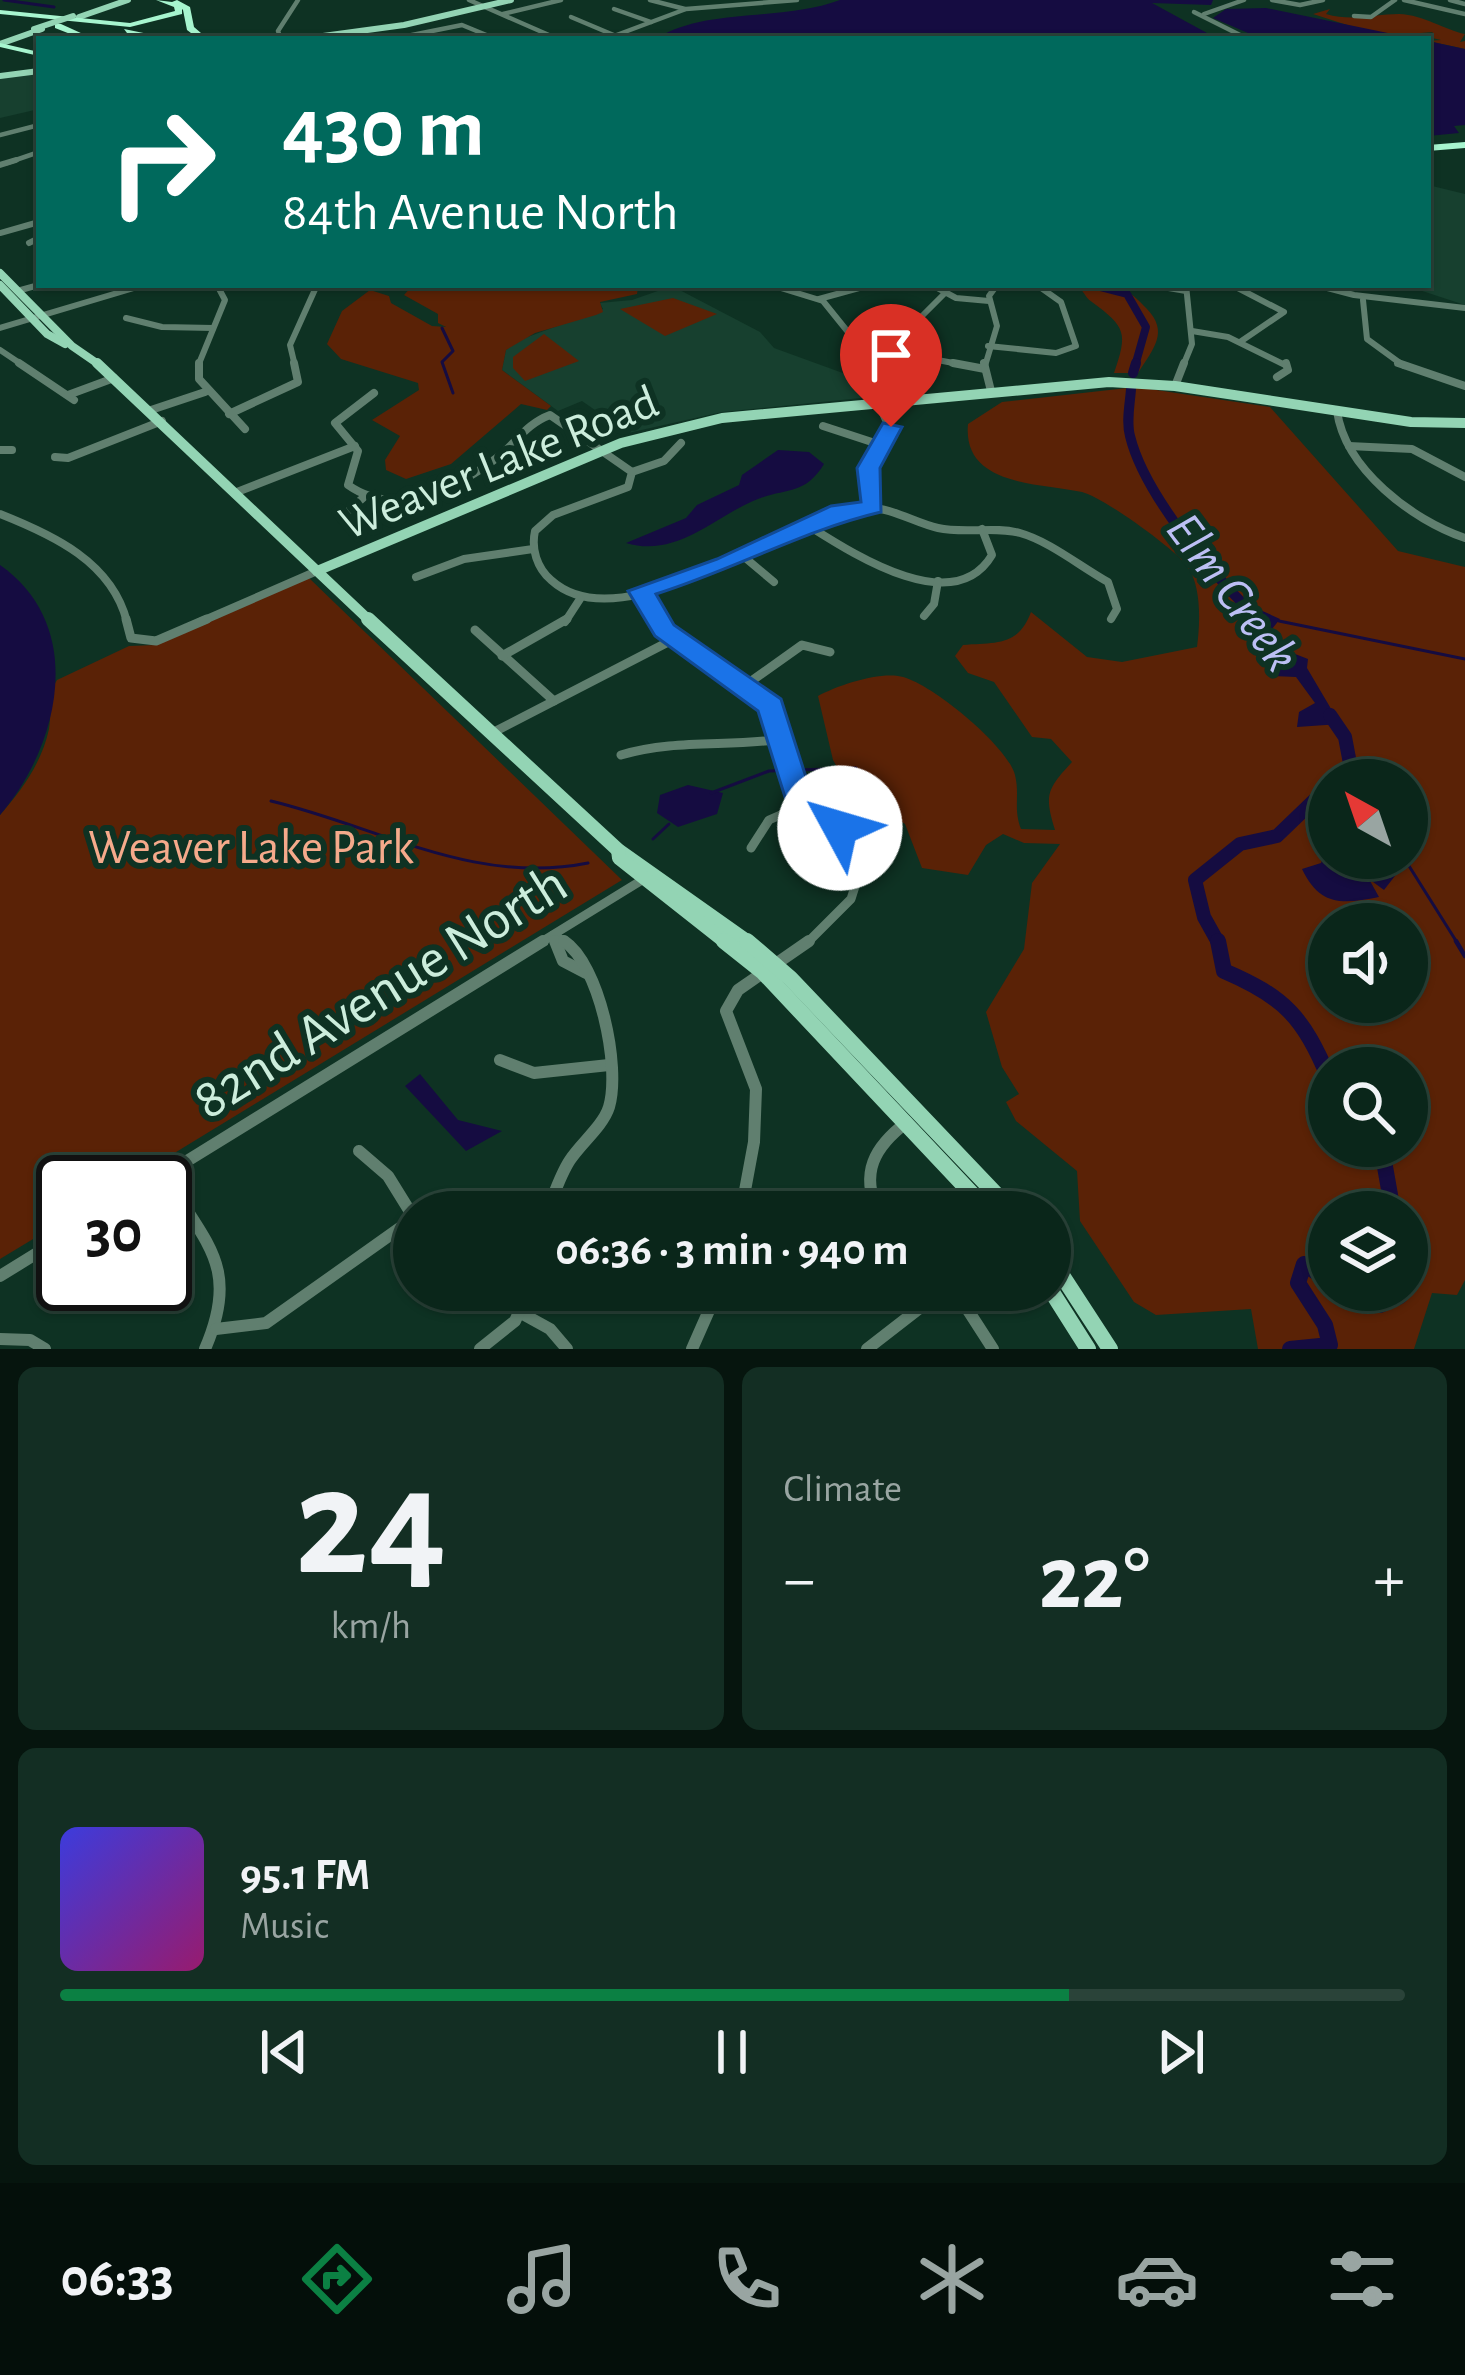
<!DOCTYPE html>
<html lang="en">
<head>
<meta charset="utf-8">
<style>
	body { margin:0; font-family:"Alegreya Sans",sans-serif; background:#132e23; color:#f1f3f6; height:100vh; display:flex; flex-direction:column; font-size:45px; white-space:nowrap }
	* { box-sizing:border-box; margin:0 }
	p { font-size:39px; color:#99a5a2 }
	.icon { flex:none; width:66px; height:66px; fill:none; stroke:currentColor; stroke-width:2; stroke-linecap:round; stroke-linejoin:round }
	.map { position:relative; height:1349px; overflow:hidden }
	.sheet { display:flex; flex-direction:column; gap:18px; padding:18px; background:#06150e; flex:1 }
	.sheet>* { flex:none }
	.hud { position:absolute; left:36px; top:36px; width:1395px; height:252px; border-radius:0px; box-shadow:0 3px 9px #0004,0 0 0 3px #2a4339; background:#00695c; color:#fff; overflow:hidden }
	.needle { width:78px; rotate:320deg }
	.buttons { position:absolute; left:1308px; top:759px; display:grid; gap:24px }
	.buttons a { display:grid; place-items:center; width:120px; height:120px; border-radius:50%; background:#0a261a; box-shadow:0 3px 9px #0004,0 0 0 3px #2a4339; font-size:60px }
	.speed { position:absolute; left:36px; top:1155px; display:flex; gap:24px; font-size:60px; font-weight:700; text-align:center }
	.speed>* { display:grid; place-content:center; width:156px; height:156px; border-radius:50%; background:#0a261a; box-shadow:0 3px 9px #0004,0 0 0 3px #2a4339; line-height:1 }
	.speed .limit { border:6px solid #111; border-radius:18px; background:#fff; color:#111 }
	.pin { position:absolute; display:grid; place-items:center; width:102px; height:102px; color:#fff; margin:-123px -51px; border-radius:50% 50% 50% 0; rotate:-45deg; box-shadow:0 0 12px #0007 }
	.pin .icon { rotate:45deg }
	.me { position:absolute; width:132px; margin:-66px; rotate:309deg; stroke-linejoin:round; filter:drop-shadow(0 0 9px #0008) }
	.turn { display:flex; align-items:center; gap:42px; height:252px; padding:0 48px; font-size:54px }
	.turn .icon { width:156px; height:156px; stroke-width:2.5 }
	.turn b { display:block; font-size:84px; line-height:102px }
	.big { font-size:90px; font-weight:700; line-height:1.1 }
	.sheet .tile { flex:1; display:flex; flex-direction:column; justify-content:center; gap:18px; min-width:0; padding:0 42px; border-radius:18px; background:#132e23 }
	.sheet .dial { align-items:center; gap:0 }
	.dial b { font-size:156px; line-height:1 }
	.song { display:flex; align-items:center; gap:36px }
	.cover { width:144px; height:144px; border-radius:18px; background:linear-gradient(135deg,hsl(240 70% 55%),hsl(320 70% 35%)) }
	.played { height:12px; border-radius:6px; background:linear-gradient(90deg,#0b8043 75%,#2a4339 75%) }
	.keys { display:flex; justify-content:space-around; direction:ltr }
	.heat { display:flex; justify-content:space-between; align-items:center; font-size:66px; direction:ltr }
	.sheet .tiles { flex:1; display:grid; gap:18px; grid-template-columns:1fr 1fr }
	.tile:last-child { grid-column:span 2 }
	.trip { position:absolute; left:393px; top:1191px; width:678px; height:120px; border-radius:60px; background:#0a261a; box-shadow:0 3px 9px #0004,0 0 0 3px #2a4339; font-weight:700; line-height:120px; text-align:center }
	.dock { display:flex; height:192px; justify-content:space-around; align-items:center; background:#040f0a; color:#99a5a2 }
	.dock .icon { width:84px; height:84px }
	.dock .on { color:#0b8043 }
	.dock b { font-size:54px; color:#f1f3f6 }
	.map>svg:first-child { display:block }
	.built { fill:#17402f }
	.green { fill:#5a2206; fill-rule:evenodd }
	.water { fill:#150c41 }
	.lines { fill:none; stroke-linecap:round; stroke-linejoin:round }
	.stream-far1 { stroke:#150c41; stroke-width:3 }
	.stream { stroke:#150c41; stroke-width:4.5 }
	.river-far3 { stroke:#150c41; stroke-width:8 }
	.river-far2 { stroke:#150c41; stroke-width:10 }
	.river-far1 { stroke:#150c41; stroke-width:14 }
	.river { stroke:#150c41; stroke-width:16 }
	.minor-far4 { stroke:#607f6f; stroke-width:4.5 }
	.minor-far3 { stroke:#607f6f; stroke-width:6 }
	.minor-far2 { stroke:#607f6f; stroke-width:8 }
	.minor-far1 { stroke:#607f6f; stroke-width:9 }
	.minor { stroke:#607f6f; stroke-width:12 }
	.major-far4 { stroke:#93d4b4; stroke-width:6 }
	.major-far3 { stroke:#93d4b4; stroke-width:8 }
	.major-far2 { stroke:#93d4b4; stroke-width:10 }
	.major-far1 { stroke:#93d4b4; stroke-width:14 }
	.major { stroke:#93d4b4; stroke-width:16 }
	.highway { fill:#a7f5cf; fill-rule:evenodd }
	.major-bridge { stroke:#93d4b4; stroke-width:6 }
	.route { fill:#1a73e8; stroke:#114b97; stroke-width:3 }
	.labels { text-anchor:middle; stroke-width:12; stroke-linejoin:round; paint-order:stroke }
	.street-label { font-size:48px; fill:#cceddc; stroke:#0e3223 }
	.park-label { font-size:48px; fill:#f5aa8b; stroke:#0e3223 }
	.water-label { font-size:51px; font-style:italic; fill:#bcbff4; stroke:#0e3223 }
	.near-street-label { font-size:57px; fill:#cceddc; stroke:#0e3223 }
</style>
</head>
<body>
<div class="map">
<svg width="1465" height="1349" viewBox="0 0 1465 1349">
	<rect width="100%" height="100%" fill="#0e3223"/>
	<g class="built">
		<polygon points="39,73 39,109 0,118 0,78"/>
		<polygon points="1428,185 1465,194 1465,305 1404,285 1428,285"/>
		<polygon points="672,286 760,332 774,348 862,380 871,397 722,412 628,433 582,401 558,411 502,370 506,350 517,341 603,309 600,303 632,300"/>
	</g>
	<g class="green">
		<path d="M 1330,9 L 1326,14 C 1353,22 1375,14 1399,14 C 1424,15 1445,30 1465,34 L 1460,42 L 1465,41 L 1465,49 L 1428,41 L 1441,40 L 1428,37 L 1433,32 L 1408,34 L 1428,39 L 1372,33 L 1313,14 Z"/>
		<polygon points="413,285 633,285 638,287 637,294 600,302 603,312 596,315 535,333 506,350 502,370 551,406 547,410 521,404 451,464 406,479 386,470 385,460 400,436 372,420 419,390 418,383 341,359 327,344 342,311 370,290 389,296 391,303 432,326 446,327 438,323 438,314 404,295"/>
		<path d="M 1071,285 C 1111,285 1119,279 1147,309 C 1169,332 1154,348 1138,373 L 1114,373 C 1128,333 1126,327 1092,302 C 1082,295 1086,289 1071,285 Z"/>
		<polygon points="673,298 717,314 665,336 620,309"/>
		<polygon points="544,334 579,361 525,381 513,368 513,357"/>
		<path d="M 1136,387 L 1270,407 L 1398,551 L 1465,567 L 1465,1280 L 1457,1295 L 1432,1293 L 1414,1349 L 1258,1349 L 1251,1309 L 1156,1315 L 1134,1302 L 1080,1221 L 1077,1171 L 1016,1121 L 1006,1102 L 1019,1094 L 1002,1067 L 986,1012 L 1024,949 L 1032,883 L 1060,844 L 1024,843 L 1003,834 L 986,845 L 968,875 L 922,868 L 905,824 L 848,786 L 833,760 L 818,696 C 839,685 875,673 898,676 C 927,679 1008,746 1015,775 C 1020,795 1013,809 1021,829 L 1055,830 C 1044,795 1047,789 1072,762 L 1051,739 L 1032,737 L 994,682 L 968,673 L 955,656 L 963,645 C 996,642 1018,647 1031,612 L 1087,657 L 1122,662 L 1197,647 C 1200,624 1202,586 1187,566 C 1175,549 1103,497 1082,492 C 1042,483 962,487 968,424 L 1002,402 ZM 1329,780 L 1407,780 L 1407,858 L 1329,858 ZM 1329,924 L 1407,924 L 1407,1002 L 1329,1002 ZM 1329,1068 L 1407,1068 L 1407,1146 L 1329,1146 ZM 1329,1212 L 1407,1212 L 1407,1290 L 1329,1290 Z"/>
		<path d="M 309,578 L 622,880 L 127,1182 L 63,1182 L 63,1221 L 0,1259 L 0,815 C 22,790 42,762 49,729 C 52,712 48,694 57,680 L 129,646 L 156,645 Z"/>
	</g>
	<g class="water">
		<path d="M 840,0 L 1213,0 L 1211,5 L 1152,3 L 1218,39 L 656,39 C 705,7 782,22 840,0 Z"/>
		<polygon points="1266,8 1417,39 1262,39 1213,18 1226,9"/>
		<polygon points="1428,41 1465,49 1465,125 1454,126 1459,133 1428,136"/>
		<path d="M 778,450 L 809,452 L 824,464 C 804,497 784,487 753,501 C 712,519 675,558 626,543 L 686,518 L 697,505 L 739,485 L 742,475 Z"/>
		<path d="M 0,565 C 87,626 60,745 0,815 Z"/>
		<polygon points="1245,603 1280,619 1272,629 1290,652 1308,659 1307,668 1340,724 1297,727 1299,712 1315,703 1296,677 1273,676 1267,666 1274,656 1267,637 1238,604"/>
		<polygon points="688,785 723,793 717,814 678,827 657,813 660,795"/>
		<path d="M 1329,841 L 1329,858 L 1391,858 L 1398,872 L 1384,890 L 1369,879 L 1379,897 C 1343,904 1320,907 1302,869 L 1321,863 Z"/>
		<polygon points="420,1074 458,1120 502,1131 466,1151 405,1086"/>
	</g>
	<g class="lines">
		<g class="stream-far1">
			<polyline points="4,0 54,7"/>
			<polyline points="442,328 453,351 443,361"/>
			<polyline points="442,362 453,393"/>
			<polyline points="1279,621 1465,659"/>
			<polyline points="711,793 769,771 856,768"/>
			<path d="M 271,801 C 379,827 475,886 588,863"/>
			<polyline points="653,839 669,824"/>
			<polyline points="1404,858 1458,944"/>
		</g>
		<polyline class="stream" points="1456,941 1465,956"/>
		<polyline class="river-far3" points="1092,285 1127,294 1146,327 1135,366"/>
		<g class="river-far2">
			<polyline points="1133,373 1136,363"/>
			<path d="M 1131,389 C 1130,404 1126,421 1130,436 C 1144,494 1210,571 1252,613"/>
		</g>
		<g class="river-far1">
			<polyline points="1330,715 1345,737 1352,774 1340,780"/>
			<polyline points="1219,944 1204,917 1195,880 1240,844 1277,836 1329,786"/>
		</g>
		<g class="river">
			<path d="M 1218,941 L 1224,971 C 1285,997 1303,1017 1329,1078"/>
			<polyline points="1375,1146 1384,1161 1393,1212"/>
			<polyline points="1343,1290 1380,1305 1400,1296 1390,1290"/>
			<polyline points="1290,1349 1330,1345 1325,1325 1298,1283 1304,1264 1329,1281"/>
		</g>
		<g class="minor-far4">
			<polyline points="469,0 558,39"/>
			<polyline points="650,0 685,9"/>
			<polyline points="1272,0 1300,5 1323,0"/>
			<polyline points="1404,0 1465,14"/>
			<polyline points="1450,0 1465,4"/>
			<polyline points="614,9 651,22"/>
			<polyline points="1194,12 1248,39"/>
			<polyline points="503,14 561,0"/>
			<polyline points="1204,14 1244,0"/>
			<polyline points="1354,16 1371,17 1395,0"/>
			<polyline points="571,17 616,36"/>
			<polyline points="281,39 278,31 298,0"/>
			<polyline points="392,39 462,25 496,39"/>
			<polyline points="606,39 686,9 797,0"/>
			<polyline points="0,135 39,125"/>
			<polyline points="7,163 39,152"/>
		</g>
		<g class="minor-far3">
			<polyline points="0,165 16,160"/>
			<polyline points="0,233 39,222"/>
			<polyline points="29,243 39,238"/>
			<polyline points="771,285 823,301 848,332 885,350 969,366"/>
			<polyline points="932,285 956,298 989,301"/>
			<polyline points="1151,285 1186,291"/>
			<polyline points="1232,285 1284,312 1240,342"/>
			<polyline points="1316,285 1354,295 1465,308"/>
			<polyline points="17,291 39,285"/>
			<polyline points="819,299 859,288"/>
			<polyline points="1363,300 1367,339 1404,366"/>
			<polyline points="921,317 945,293"/>
			<polyline points="126,318 162,327 213,328"/>
			<polyline points="0,328 144,285"/>
			<polyline points="1192,331 1228,337 1287,366"/>
			<polyline points="988,346 1056,353 1076,346 1061,302 1037,285"/>
			<polyline points="0,350 24,366"/>
			<polyline points="198,366 225,300 217,285"/>
			<polyline points="295,366 290,345 317,285"/>
			<polyline points="985,366 997,326 989,296 997,285"/>
			<polyline points="1183,366 1192,344 1186,285"/>
		</g>
		<g class="minor-far2">
			<polyline points="19,363 74,400"/>
			<polyline points="199,363 199,379 245,429"/>
			<polyline points="953,363 985,369"/>
			<polyline points="984,363 991,391"/>
			<polyline points="1398,363 1465,386"/>
			<polyline points="1277,377 1288,370 1286,363"/>
			<polyline points="1175,386 1184,363"/>
			<path d="M 374,393 L 335,423 L 358,451 L 348,485 C 396,519 456,489 498,457 C 517,442 526,424 550,415 L 632,472 L 628,487 L 553,515 L 535,531 C 531,549 537,568 551,580 C 626,648 788,509 868,508 C 891,507 915,523 938,528 C 964,534 994,526 1020,533 C 1049,541 1081,567 1108,582 L 1117,609 L 1111,619"/>
			<polyline points="68,395 114,378"/>
			<polyline points="151,410 205,392"/>
			<path d="M 1337,411 C 1345,469 1412,520 1465,538"/>
			<polyline points="229,414 298,382 294,363"/>
			<polyline points="823,426 881,445"/>
			<polyline points="1349,446 1412,449 1465,477"/>
			<polyline points="0,450 12,450"/>
			<polyline points="55,457 68,458 162,421"/>
			<polyline points="632,472 664,461 681,443"/>
			<polyline points="237,492 355,446"/>
			<polyline points="873,507 869,468 891,431 878,402"/>
			<path d="M 0,514 C 53,535 112,562 127,622"/>
			<polyline points="344,515 364,497"/>
			<path d="M 809,526 C 855,555 954,619 992,555 L 982,529"/>
			<polyline points="743,556 774,582"/>
			<polyline points="416,577 464,559 533,549"/>
			<polyline points="641,591 662,622"/>
			<polyline points="924,616 934,604 938,581"/>
			<polyline points="200,622 317,571"/>
			<polyline points="565,622 580,599"/>
		</g>
		<g class="minor-far1">
			<polyline points="126,619 131,638 156,641 207,619"/>
			<polyline points="660,619 674,639 771,706 801,806 849,833 865,855 851,899 806,944"/>
			<polyline points="475,630 554,701"/>
			<polyline points="502,656 567,619"/>
			<polyline points="743,687 802,645 830,652"/>
			<polyline points="492,733 674,639"/>
			<path d="M 621,755 C 674,739 728,747 783,739"/>
			<polyline points="751,848 769,820 801,806"/>
			<polyline points="553,935 557,944"/>
			<polyline points="554,935 568,944"/>
			<polyline points="538,944 647,877"/>
		</g>
		<g class="minor">
			<polyline points="555,941 563,961 586,973"/>
			<polyline points="500,1060 534,1073 609,1065"/>
			<polyline points="359,1151 388,1176 414,1218"/>
			<path d="M 165,1175 C 205,1244 241,1266 205,1349"/>
			<polyline points="153,1182 543,941"/>
			<polyline points="425,1212 447,1207 467,1212"/>
			<path d="M 547,1212 C 554,1195 560,1175 570,1160 C 581,1143 603,1126 609,1107 C 621,1066 599,964 564,941"/>
			<polyline points="741,1212 754,1142 756,1089 726,1011 738,990 809,941"/>
			<path d="M 878,1212 C 860,1173 874,1147 907,1122"/>
			<polyline points="0,1276 63,1237"/>
			<polyline points="955,1290 993,1349"/>
			<polyline points="521,1313 550,1329 567,1349"/>
			<polyline points="216,1329 266,1323 414,1218"/>
			<polyline points="0,1339 30,1340 45,1349"/>
			<polyline points="480,1349 515,1321 529,1290"/>
			<polyline points="692,1349 718,1290"/>
			<polyline points="867,1349 943,1290"/>
		</g>
		<g class="major-far4">
			<polyline points="79,17 128,0"/>
			<polyline points="282,39 306,36"/>
			<polyline points="301,39 404,25 511,0"/>
			<polyline points="0,44 42,29"/>
			<polyline points="0,76 39,71"/>
		</g>
		<g class="major-far3">
			<polyline points="0,273 72,346 101,366"/>
			<polyline points="0,285 47,334 65,344"/>
		</g>
		<g class="major-far2">
			<polyline points="97,363 371,622"/>
			<polyline points="317,571 621,443 722,418 1109,382 1175,386 1411,422 1465,423"/>
		</g>
		<g class="major-far1">
			<polyline points="368,619 618,850 751,944"/>
			<polyline points="618,850 619,858 728,944"/>
		</g>
		<g class="major">
			<polyline points="724,941 763,972 989,1212"/>
			<polyline points="747,941 790,978 1013,1212"/>
			<polyline points="1050,1257 1110,1349"/>
			<polyline points="1050,1289 1088,1349"/>
		</g>
		<g class="highway">
			<polygon points="156,0 172,2 177,0 190,7 194,27 208,39 199,39 187,30 183,10 182,9 182,14 130,27 0,14 0,10 130,23 175,11 174,7"/>
			<polygon points="55,24 61,24 94,39 83,39 55,28"/>
			<polygon points="124,29 163,37 167,39 153,39 127,33"/>
			<polygon points="0,43 39,52 39,56 0,47"/>
			<polygon points="1465,142 1465,148 1428,151 1428,145"/>
		</g>
		<polyline class="major-bridge" points="34,29 73,16"/>
	</g>
	<path class="route" d="M 883,423 L 902,427 L 880,468 L 881,512 C 804,530 733,570 656,594 L 674,625 L 781,699 L 813,799 L 855,828 L 840,839 L 790,813 L 758,711 L 655,636 L 628,591 L 717,559 L 831,506 L 861,502 L 857,468 Z"/>
	<g class="labels">
		<g class="street-label">
			<text transform="translate(498 461) rotate(-22)" y="17">Weaver Lake Road</text>
		</g>
		<g class="park-label">
			<text x="251" y="863">Weaver Lake Park</text>
		</g>
		<g class="water-label">
			<text transform="translate(1234 591) rotate(53)" y="18">Elm Creek</text>
		</g>
		<g class="near-street-label">
			<text transform="translate(379 990) rotate(-32)" y="20">82nd Avenue North</text>
		</g>
	</g>
</svg>
<div class="buttons">
<a><svg class="needle" viewBox="-14 -14 28 28"><path d="M0-13l5 13h-10z" fill="#e53935"/><path d="M0 13l5-13h-10z" fill="#99a5a2"/></svg></a>
<a><svg class="icon" aria-label="sound" viewBox="0 0 24 24"><path d="M4 9h4l5-4v14l-5-4H4zM17 9q2 3 0 6"/></svg></a>
<a><svg class="icon" aria-label="search" viewBox="0 0 24 24"><circle cx="10" cy="10" r="6"/><path d="M15 15l6 6"/></svg></a>
<a><svg class="icon" aria-label="layers" viewBox="0 0 24 24"><path d="M12 4l9 5-9 5-9-5zM3 14l9 5 9-5"/></svg></a>
</div>
<div class="speed"><div class="limit">30</div></div>
<div class="pin" style="left:891px;top:427px;background:#d93025"><svg class="icon" aria-label="arrive" viewBox="0 0 24 24"><path d="M6 21V4h12l-3 4 3 4H6"/></svg></div>
<svg class="me" style="left:840px;top:828px" viewBox="-20 -20 40 40"><circle r="19" fill="#fff"/><path d="M0-13L10 11 0 6-10 11z" fill="#1a73e8"/></svg>
<div class="trip">06:36 · 3 min · 940 m</div>
<div class="hud">
<div class="turn"><svg class="icon" aria-label="right" viewBox="0 0 24 24"><path d="M7 20v-9h11M14 6l5 5-5 5"/></svg><div><b>430 m</b>84th Avenue North</div></div>
</div>
</div>
<section class="sheet">
<div class="tiles">
<div class="tile dial"><b>24</b><p>km/h</p></div>
<div class="tile"><p>Climate</p>
<div class="heat"><a>−</a><b class="big">22°</b><a>+</a></div>
</div>
<div class="tile">
<div class="song"><i class="cover"></i><div><b>95.1 FM</b><p>Music</p></div></div>
<div class="played"></div>
<div class="keys"><svg class="icon" aria-label="previous" viewBox="0 0 24 24"><path d="M18 5L8 12l10 7zM5 5v14"/></svg><svg class="icon" aria-label="pause" viewBox="0 0 24 24"><path d="M8 5v14M16 5v14"/></svg><svg class="icon" aria-label="next" viewBox="0 0 24 24"><path d="M6 5l10 7-10 7zM19 5v14"/></svg></div>
</div>
</div>
</section>
<nav class="dock">
<b>06:33</b>
<svg class="icon on" aria-label="directions" viewBox="0 0 24 24"><path d="M12 3l9 9-9 9-9-9zM9 14v-3h6M13 9l2 2-2 2"/></svg>
<svg class="icon" aria-label="music" viewBox="0 0 24 24"><path d="M9 18V5l10-2v13"/><circle cx="6" cy="18" r="3"/><circle cx="16" cy="16" r="3"/></svg>
<svg class="icon" aria-label="phone" viewBox="0 0 24 24"><path d="M5 4h4l2 5-3 2q2 4 5 5l2-3 5 2v4C11 20 4 13 5 4z"/></svg>
<svg class="icon" aria-label="climate" viewBox="0 0 24 24"><path d="M12 3v18M4 7l16 10M4 17L20 7"/></svg>
<svg class="icon" aria-label="car" viewBox="0 0 24 24"><path d="M5 17H2v-5l4-1 3-4h7l3 4 3 1v5h-3M9 17h6M6 11h13"/><circle cx="7" cy="17" r="2"/><circle cx="17" cy="17" r="2"/></svg>
<svg class="icon" aria-label="filters" viewBox="0 0 24 24"><path d="M4 7h16M4 17h16"/><circle cx="9" cy="7" r="2"/><circle cx="15" cy="17" r="2"/></svg>
</nav>
</body>
</html>
